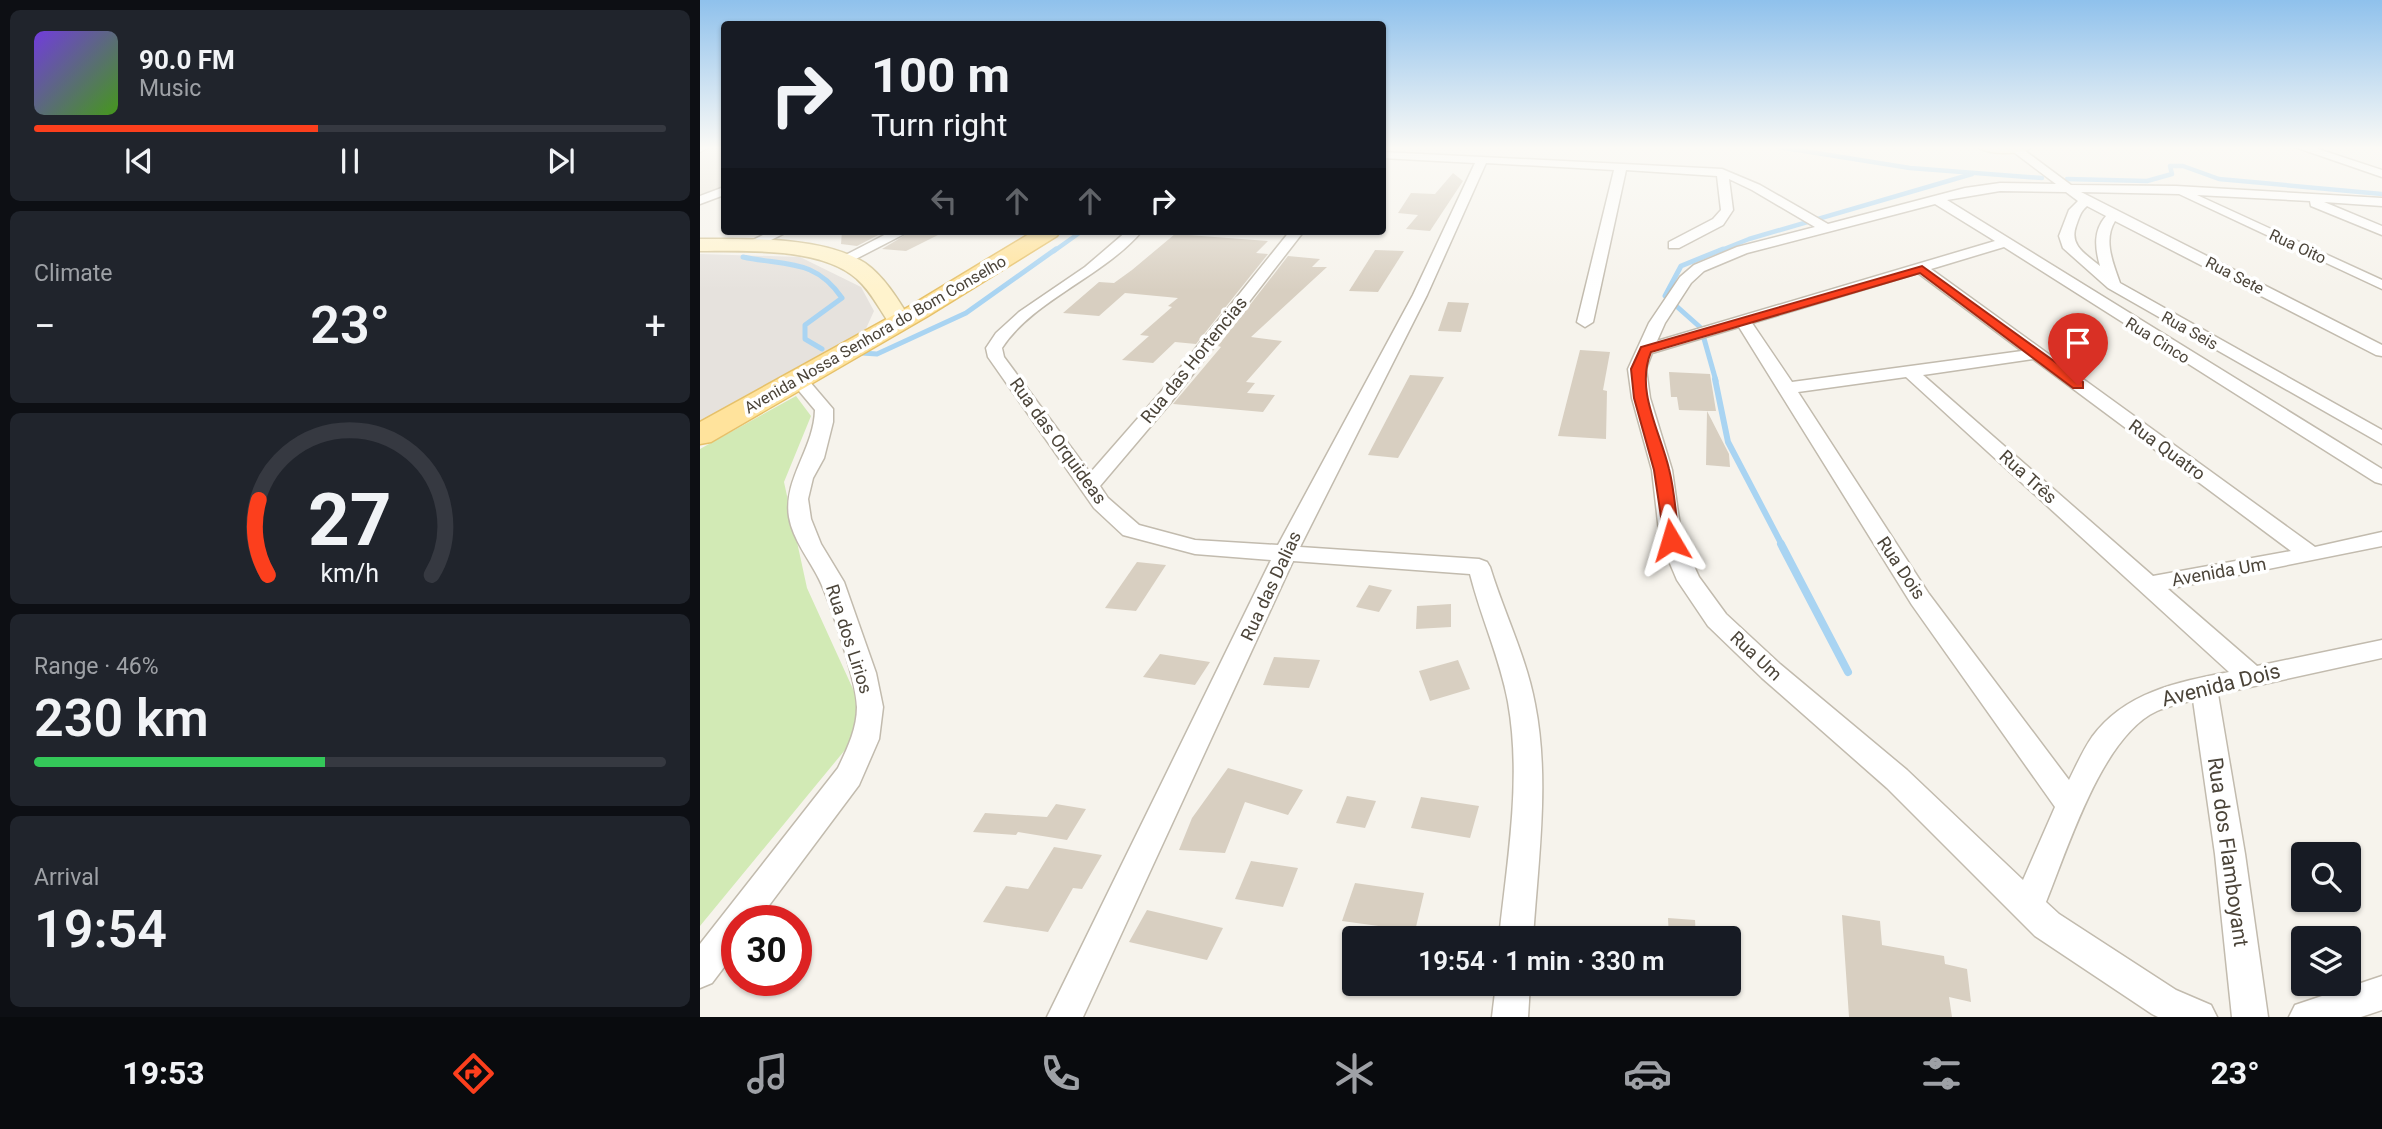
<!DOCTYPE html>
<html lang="en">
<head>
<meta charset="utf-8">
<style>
	body { margin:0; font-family:Roboto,sans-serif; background:#20242c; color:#f1f3f6; height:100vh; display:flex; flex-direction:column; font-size:26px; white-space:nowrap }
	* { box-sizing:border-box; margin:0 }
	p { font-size:23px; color:#9ea1a6 }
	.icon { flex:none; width:38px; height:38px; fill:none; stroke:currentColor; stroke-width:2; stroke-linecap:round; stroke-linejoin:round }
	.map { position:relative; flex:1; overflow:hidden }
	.side { display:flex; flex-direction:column; gap:10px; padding:10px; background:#0d0f14; width:700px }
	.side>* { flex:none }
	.hud { position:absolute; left:21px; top:21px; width:665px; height:214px; border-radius:7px; box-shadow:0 2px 5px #0004; background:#171b24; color:#f1f3f6; overflow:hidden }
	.controls { position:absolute; left:1591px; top:842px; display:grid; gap:14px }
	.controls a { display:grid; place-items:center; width:70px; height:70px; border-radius:7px; background:#171b24; box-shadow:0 2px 5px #0004; font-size:35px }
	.speed { position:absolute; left:21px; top:905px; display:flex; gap:14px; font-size:35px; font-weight:700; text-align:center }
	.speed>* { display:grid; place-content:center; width:91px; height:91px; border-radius:50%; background:#171b24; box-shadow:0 2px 5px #0004; line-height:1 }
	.speed .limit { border:10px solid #d22; background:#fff; color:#111 }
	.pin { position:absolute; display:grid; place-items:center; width:60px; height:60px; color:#fff; margin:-72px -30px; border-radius:50% 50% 50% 0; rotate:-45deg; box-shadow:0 0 7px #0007 }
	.pin .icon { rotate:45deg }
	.me { position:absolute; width:77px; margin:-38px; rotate:353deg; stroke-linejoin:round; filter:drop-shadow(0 0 5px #0008) }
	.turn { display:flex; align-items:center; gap:24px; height:147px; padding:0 35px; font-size:32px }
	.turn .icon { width:91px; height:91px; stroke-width:2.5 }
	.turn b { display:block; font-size:49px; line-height:60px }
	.lanes { display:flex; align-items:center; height:66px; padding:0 35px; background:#0003; justify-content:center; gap:35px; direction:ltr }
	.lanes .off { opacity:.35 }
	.big { font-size:52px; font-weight:600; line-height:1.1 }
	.side .widget { flex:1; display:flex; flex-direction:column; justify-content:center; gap:10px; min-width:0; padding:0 24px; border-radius:10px; background:#20242c }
	.side .dial { align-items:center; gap:0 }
	.dial svg { height:182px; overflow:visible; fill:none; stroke:#363941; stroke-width:7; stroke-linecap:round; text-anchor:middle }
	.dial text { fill:#f1f3f6; stroke:none }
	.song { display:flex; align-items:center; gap:21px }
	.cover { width:84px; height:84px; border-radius:10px; background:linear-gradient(135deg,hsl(260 70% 55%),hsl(100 70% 35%)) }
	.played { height:7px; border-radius:4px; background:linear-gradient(90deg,#fc3f1d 45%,#363941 45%) }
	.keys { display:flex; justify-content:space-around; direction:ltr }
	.heat { display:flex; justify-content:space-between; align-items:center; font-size:38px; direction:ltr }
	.charge { height:10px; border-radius:5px; background:linear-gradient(90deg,#34c759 46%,#363941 0) }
	.trip { position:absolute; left:642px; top:926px; width:399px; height:70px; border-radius:7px; background:#171b24; box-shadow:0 2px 5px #0004; font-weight:600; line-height:70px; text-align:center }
	.menu { display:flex; height:112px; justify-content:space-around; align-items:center; background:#090b0e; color:#9ea1a6 }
	.menu .icon { width:49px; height:49px }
	.menu .active { color:#fc3f1d }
	.menu b { font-size:32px; color:#f1f3f6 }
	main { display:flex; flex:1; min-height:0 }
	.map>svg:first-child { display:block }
	.residential { fill:#eae5da }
	.industrial { fill:#e6e2dd }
	.green { fill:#d2eab5 }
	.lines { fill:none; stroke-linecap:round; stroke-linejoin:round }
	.stream-far3 { stroke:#a9d4f2; stroke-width:4.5 }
	.stream-far2 { stroke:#a9d4f2; stroke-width:5 }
	.stream-far1 { stroke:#a9d4f2; stroke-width:6 }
	.stream { stroke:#a9d4f2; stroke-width:8 }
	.building { fill:#d8cfc1 }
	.street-casing { stroke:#c2bbae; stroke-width:3 }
	.secondary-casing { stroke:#d6c79b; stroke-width:3 }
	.primary-casing { stroke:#e6c16a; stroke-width:3 }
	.street { fill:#fff; fill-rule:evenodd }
	.secondary { fill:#fff3cd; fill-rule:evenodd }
	.primary { fill:#ffe39c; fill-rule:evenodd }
	.route { fill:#fc3f1d; stroke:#a42913; stroke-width:2 }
	.labels { text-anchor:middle; stroke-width:7; stroke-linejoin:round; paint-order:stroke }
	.far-street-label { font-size:16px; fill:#4b4439; stroke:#fff }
	.street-label { font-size:18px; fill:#4b4439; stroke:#fff }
	.near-street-label { font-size:21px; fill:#4b4439; stroke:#fff }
</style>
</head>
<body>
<main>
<section class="side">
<div class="widget">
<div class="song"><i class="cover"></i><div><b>90.0 FM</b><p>Music</p></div></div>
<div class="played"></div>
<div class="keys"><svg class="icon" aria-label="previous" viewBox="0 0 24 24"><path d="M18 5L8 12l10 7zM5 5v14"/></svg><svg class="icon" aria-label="pause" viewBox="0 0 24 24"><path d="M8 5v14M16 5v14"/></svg><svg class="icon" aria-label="next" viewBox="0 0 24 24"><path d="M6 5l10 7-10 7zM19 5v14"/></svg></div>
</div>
<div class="widget"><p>Climate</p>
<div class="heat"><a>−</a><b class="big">23°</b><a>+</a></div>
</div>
<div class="widget dial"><svg viewBox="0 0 100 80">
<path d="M14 69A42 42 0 1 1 86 69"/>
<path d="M14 69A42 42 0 0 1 10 36" stroke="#fc3f1d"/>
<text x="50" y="56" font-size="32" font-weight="700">27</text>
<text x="50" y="72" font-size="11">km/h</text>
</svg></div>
<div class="widget"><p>Range · 46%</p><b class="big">230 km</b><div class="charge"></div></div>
<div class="widget"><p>Arrival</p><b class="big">19:54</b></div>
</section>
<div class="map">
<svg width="1682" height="1017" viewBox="0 0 1682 1017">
	<rect width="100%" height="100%" fill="#f6f3ec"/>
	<polygon class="residential" points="0,147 24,147 24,187 0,195"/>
	<polygon class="industrial" points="0,254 100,257 161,287 174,311 164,333 0,426"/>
	<polygon class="green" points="96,396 111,416 84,482 107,588 168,722 0,926 0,449"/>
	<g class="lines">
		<g class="stream-far3">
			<polyline points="1079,147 1210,168 1342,178"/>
			<polyline points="1367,179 1447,181 1472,174 1470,166 1483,166 1519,179 1682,194"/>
			<polyline points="354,251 382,231"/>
			<polyline points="1019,251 1049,239 1272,174"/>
		</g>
		<g class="stream-far2">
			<path d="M 43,257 C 85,266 115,258 142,298 L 105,325 L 105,339 L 122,349"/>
			<polyline points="162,353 177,354 266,313 356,249"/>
			<polyline points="1016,381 1001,328 965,296 981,266 1023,249"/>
		</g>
		<polyline class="stream-far1" points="1015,379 1028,442 1082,545"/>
		<polyline class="stream" points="1081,544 1148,672"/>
	</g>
	<g class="building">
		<polygon points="753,173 763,181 730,231 706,229 718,215 698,213 711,193 735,194"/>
		<polygon points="142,231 186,231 157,246 141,244"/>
		<polygon points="212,231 246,231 206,251 182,249"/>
		<polygon points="475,234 568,241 556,253 568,254 496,344 475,342 453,363 422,360 449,336 440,335 472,307 468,306 478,298 425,293 399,316 363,313 399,282 414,283 432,270"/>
		<polygon points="675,250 704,251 678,292 649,291"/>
		<polygon points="588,256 620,259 612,267 627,267 551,337 582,341 546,382 555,383 547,393 575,395 563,412 473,404 521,347 518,346"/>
		<polygon points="748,302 769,303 761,332 738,331"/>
		<polygon points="880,350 910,352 903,390 907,391 906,439 858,436"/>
		<polygon points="969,372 1010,374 1016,411 1007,411 1029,454 1030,467 1006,465 1007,411 979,410 977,397 971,397"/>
		<polygon points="710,375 744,377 698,458 668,455"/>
		<polygon points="437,562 466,565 436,611 405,608"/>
		<polygon points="669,585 692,590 679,612 656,607"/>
		<polygon points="751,604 751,627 716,629 717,606"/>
		<polygon points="460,654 510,662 495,685 443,677"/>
		<polygon points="574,657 620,660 609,688 563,685"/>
		<polygon points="758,660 770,689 730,701 719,671"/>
		<polygon points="528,768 603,790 588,815 545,802 525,853 479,850 492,818"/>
		<polygon points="647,796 676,801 665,828 636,823"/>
		<polygon points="721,797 779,806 770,838 711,828"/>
		<polygon points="356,804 386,809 367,840 318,832 316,835 273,832 285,813 347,817"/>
		<polygon points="354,847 402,855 382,889 373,888 348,932 283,922 306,886 328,889"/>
		<polygon points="551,861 598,868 583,907 535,899"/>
		<polygon points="655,883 724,893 715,931 642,921"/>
		<polygon points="447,910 523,928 507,960 429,942"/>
		<polygon points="1142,915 1180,921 1182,945 1244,956 1245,964 1267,969 1271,1002 1249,997 1252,1017 1149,1017"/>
		<polygon points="968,918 995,920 996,938 969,938"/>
	</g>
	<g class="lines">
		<g class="street-casing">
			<g id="street">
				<polygon points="0,147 9,147 0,152"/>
				<path d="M 1307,147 L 1320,147 L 1371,185 L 1476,186 L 1682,198 L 1682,206 L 1624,202 L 1682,226 L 1682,235 L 1611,206 L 1610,201 L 1497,195 L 1682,280 L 1682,289 L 1479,194 L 1381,192 L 1682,345 L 1682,356 L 1676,355 L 1415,221 C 1403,240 1413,263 1420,283 L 1682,430 L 1682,444 L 1408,288 L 1363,248 L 1359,236 L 1369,210 L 1378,201 L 1366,192 L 1300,191 L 1247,200 L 1682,469 L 1682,484 L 1675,482 L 1304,247 L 1231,269 L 1615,547 L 1682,532 L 1682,546 L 1468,589 L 1557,666 L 1682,640 L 1682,658 L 1518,694 L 1545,854 L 1568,1017 L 1532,1017 L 1515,854 L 1493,700 C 1481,704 1468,706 1457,711 C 1402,736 1368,848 1346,902 L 1359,914 L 1476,990 L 1511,1005 L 1517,1017 L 1458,1017 L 1452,1014 L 1335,936 L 1187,788 L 1062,678 L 1008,626 L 977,580 L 960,540 L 952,470 L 932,398 L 928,369 L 949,323 L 980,277 L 994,265 L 1037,247 L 1115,227 L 1052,190 L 1029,179 L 1033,210 L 1023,225 L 979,248 L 969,248 L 969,242 L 1013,219 L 1021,210 L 1017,176 L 926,170 L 893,322 L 885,327 L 877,322 L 914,170 L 786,163 L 727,295 L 600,547 L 779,559 L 787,562 L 790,567 C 804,613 826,656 835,704 C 850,780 838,861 833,938 L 799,938 C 807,861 822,780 808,702 C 800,658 781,618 770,574 L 593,561 L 383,1017 L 347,1017 L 571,560 L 495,554 L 423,535 L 394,508 L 288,357 L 286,348 L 296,333 L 319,312 L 385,267 L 427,231 L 442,231 C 403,277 333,300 302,348 L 304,357 L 390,473 L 460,393 L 590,231 L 604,231 L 472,401 L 400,486 L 408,498 L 439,525 L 495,540 L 578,545 L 713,295 L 775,163 L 682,158 L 682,152 L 1022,169 L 1060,185 L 1128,224 L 1265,188 L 1300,183 L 1356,184 ZM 1235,204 L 1295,241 L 957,341 L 965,323 L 991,283 L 1004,271 L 1047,253 ZM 1387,206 L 1406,216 C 1393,231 1395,248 1400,266 C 1386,254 1369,246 1376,226 C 1379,218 1380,212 1387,206 ZM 1218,273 L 1322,351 L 1092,382 L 1052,323 ZM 1039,327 L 1212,605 L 1355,807 L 1323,880 L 1207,770 L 1080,664 L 1026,614 L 999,577 L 982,540 L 972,470 L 950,398 L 946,369 L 952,353 ZM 1333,359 L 1591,551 L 1453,576 L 1223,375 ZM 1206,377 L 1529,672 C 1478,682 1425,692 1392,737 C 1383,750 1376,766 1369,780 L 1229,594 L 1098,392 Z"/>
				<polygon points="1595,147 1612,147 1682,170 1682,177"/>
				<polygon points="24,187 24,195 0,204 0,196"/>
				<polygon points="71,231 89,231 53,249 43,249 41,246"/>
				<polygon points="192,231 210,231 148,263 138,263 136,260"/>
				<path d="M 98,374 L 104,375 L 133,409 L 133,422 L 124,458 L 113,478 L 108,499 L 111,519 L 121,544 L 144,582 L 176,673 L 183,707 L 179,739 L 159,785 L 58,920 L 37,920 L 37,950 L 12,983 L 0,988 L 0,944 L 138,768 C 147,749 157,729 157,707 C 157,684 130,601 119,579 C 109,559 93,540 89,517 C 83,479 114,449 115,410 L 89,379 Z"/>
				<polygon points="1682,976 1682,1010 1661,1017 1589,1017 1595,1005"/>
				<polygon points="796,984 830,984 828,1017 792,1017"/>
			</g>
		</g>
		<g class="secondary-casing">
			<g id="secondary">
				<path d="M 1278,147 L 1332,147 C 1322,155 1288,155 1278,147 Z"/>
				<path d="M 0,239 C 49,239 122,236 165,263 C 185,277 199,301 212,322 L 208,327 L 192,327 C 180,311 172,292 157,279 C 122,247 45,251 0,251 Z"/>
			</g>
		</g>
		<g class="primary-casing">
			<polygon id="primary" points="334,231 360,231 357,236 228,316 11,442 0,444 0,422 210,306"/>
		</g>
		<use href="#street" class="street"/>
		<use href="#secondary" class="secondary"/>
		<use href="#primary" class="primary"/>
	</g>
	<linearGradient id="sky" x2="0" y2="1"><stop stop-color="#8fc1ec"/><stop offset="0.51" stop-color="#fbfaf6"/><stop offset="1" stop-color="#fbfaf6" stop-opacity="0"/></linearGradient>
	<rect width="1682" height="290" fill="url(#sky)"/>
	<path class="route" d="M 1222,266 L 1383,382 L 1383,388 L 1373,388 L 1220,273 L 951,352 C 935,390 960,431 969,469 C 975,492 976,517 979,540 L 977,544 L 965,544 L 954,470 L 934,398 L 931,369 L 941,347 Z"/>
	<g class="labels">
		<g class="far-street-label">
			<text transform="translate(1598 246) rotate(25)" y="6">Rua Oito</text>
			<text transform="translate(1535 275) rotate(27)" y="6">Rua Sete</text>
			<text transform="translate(1490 330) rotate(29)" y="6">Rua Seis</text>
			<text transform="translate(175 334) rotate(-30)" y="6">Avenida Nossa Senhora do Bom Conselho</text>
			<text transform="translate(1458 340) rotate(32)" y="6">Rua Cinco</text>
		</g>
		<g class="street-label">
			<text transform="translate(494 360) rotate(-51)" y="6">Rua das Hortencias</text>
			<text transform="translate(358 441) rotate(54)" y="6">Rua das Orquideas</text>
			<text transform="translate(1467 450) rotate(36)" y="6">Rua Quatro</text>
			<text transform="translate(1328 477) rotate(42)" y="6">Rua Três</text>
			<text transform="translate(1201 568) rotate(56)" y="6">Rua Dois</text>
			<text transform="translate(1519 572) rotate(-10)" y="6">Avenida Um</text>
			<text transform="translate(571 586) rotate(-65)" y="6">Rua das Dalias</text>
			<text transform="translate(149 639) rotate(72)" y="6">Rua dos Lirios</text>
			<text transform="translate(1056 656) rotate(43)" y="6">Rua Um</text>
		</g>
		<g class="near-street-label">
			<text transform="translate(1521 685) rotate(-14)" y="7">Avenida Dois</text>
			<text transform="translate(1528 852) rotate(82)" y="7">Rua dos Flamboyant</text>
		</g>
	</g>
</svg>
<div class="controls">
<a><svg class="icon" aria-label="search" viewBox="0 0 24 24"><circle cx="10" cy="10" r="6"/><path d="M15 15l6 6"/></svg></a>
<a><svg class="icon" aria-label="layers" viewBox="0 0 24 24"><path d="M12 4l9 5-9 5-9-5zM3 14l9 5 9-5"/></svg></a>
</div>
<div class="speed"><div class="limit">30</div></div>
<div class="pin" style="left:1378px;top:385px;background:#d93025"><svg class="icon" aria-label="arrive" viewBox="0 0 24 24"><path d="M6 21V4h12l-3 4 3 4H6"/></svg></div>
<svg class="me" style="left:971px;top:540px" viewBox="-20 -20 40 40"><path d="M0-17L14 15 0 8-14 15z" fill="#fc3f1d" stroke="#fff" stroke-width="4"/></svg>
<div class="trip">19:54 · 1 min · 330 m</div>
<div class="hud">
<div class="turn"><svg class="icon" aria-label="right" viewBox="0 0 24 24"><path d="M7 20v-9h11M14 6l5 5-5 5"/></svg><div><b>100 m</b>Turn right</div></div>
<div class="lanes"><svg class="icon off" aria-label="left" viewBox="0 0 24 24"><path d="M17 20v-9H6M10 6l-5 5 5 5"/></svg><svg class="icon off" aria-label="ahead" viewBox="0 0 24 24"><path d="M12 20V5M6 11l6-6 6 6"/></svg><svg class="icon off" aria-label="ahead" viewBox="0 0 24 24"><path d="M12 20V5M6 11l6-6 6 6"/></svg><svg class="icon" aria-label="right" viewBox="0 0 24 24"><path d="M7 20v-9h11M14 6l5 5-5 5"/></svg></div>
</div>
</div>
</main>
<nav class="menu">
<b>19:53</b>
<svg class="icon active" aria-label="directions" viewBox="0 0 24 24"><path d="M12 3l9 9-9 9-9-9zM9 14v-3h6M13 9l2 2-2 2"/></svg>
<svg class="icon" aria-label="music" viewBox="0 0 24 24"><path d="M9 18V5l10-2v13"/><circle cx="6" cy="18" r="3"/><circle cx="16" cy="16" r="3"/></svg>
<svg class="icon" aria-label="phone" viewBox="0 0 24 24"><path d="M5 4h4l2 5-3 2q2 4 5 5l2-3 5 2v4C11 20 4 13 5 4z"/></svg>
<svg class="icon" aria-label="climate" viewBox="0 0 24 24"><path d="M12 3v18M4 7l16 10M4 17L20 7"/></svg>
<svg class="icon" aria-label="car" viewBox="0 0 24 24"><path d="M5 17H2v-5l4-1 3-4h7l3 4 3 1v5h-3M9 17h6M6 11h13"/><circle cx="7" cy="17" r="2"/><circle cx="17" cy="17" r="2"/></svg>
<svg class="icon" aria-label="filters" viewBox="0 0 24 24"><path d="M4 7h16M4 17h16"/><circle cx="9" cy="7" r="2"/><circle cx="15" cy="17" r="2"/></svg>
<b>23°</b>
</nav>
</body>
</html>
